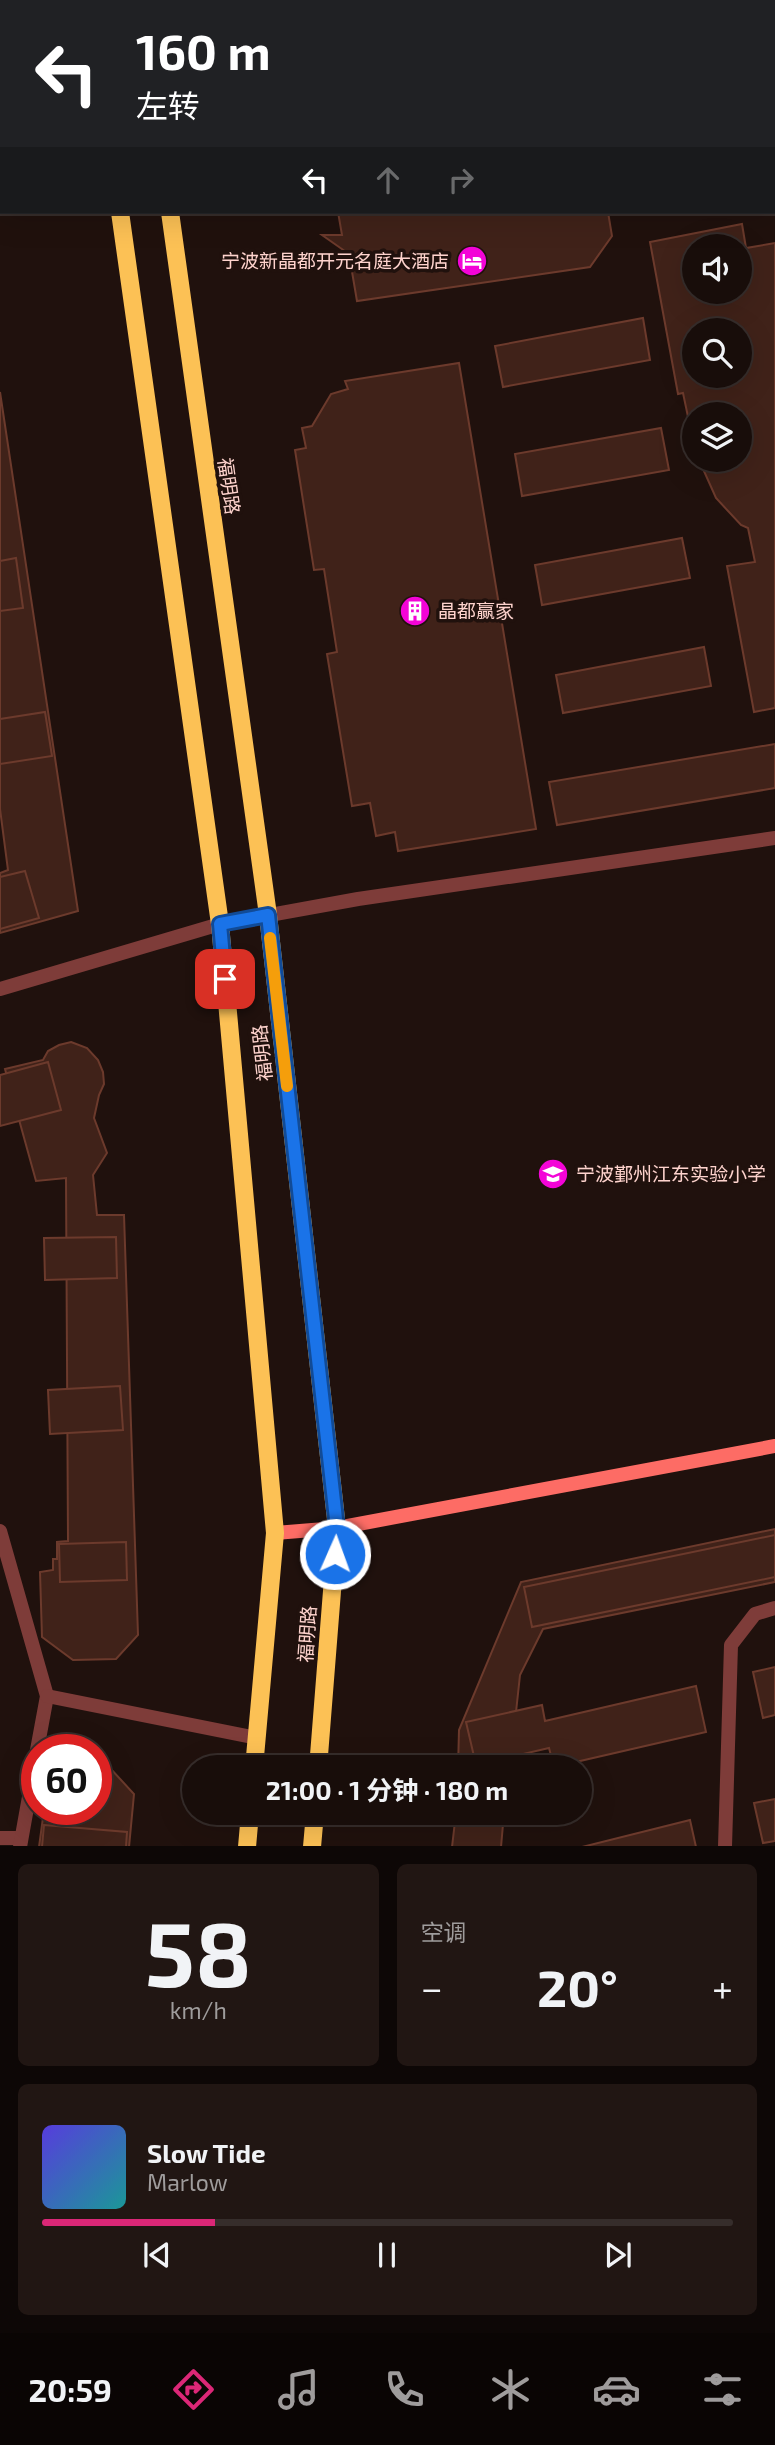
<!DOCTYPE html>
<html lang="zh">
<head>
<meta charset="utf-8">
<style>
	body { margin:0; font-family:"Exo 2","Noto Sans SC",sans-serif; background:#211613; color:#f1f3f6; height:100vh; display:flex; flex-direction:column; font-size:26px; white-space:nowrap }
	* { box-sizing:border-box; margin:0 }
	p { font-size:23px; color:#9f9c9c }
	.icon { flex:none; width:38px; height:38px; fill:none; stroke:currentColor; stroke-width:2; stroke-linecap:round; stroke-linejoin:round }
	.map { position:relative; height:1846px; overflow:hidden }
	.drawer { display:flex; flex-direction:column; gap:18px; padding:18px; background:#0d0706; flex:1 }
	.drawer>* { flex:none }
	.banner { position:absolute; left:0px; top:0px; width:775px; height:214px; box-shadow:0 7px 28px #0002,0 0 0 2px #362d2b; background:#202124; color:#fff; overflow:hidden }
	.tools { position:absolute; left:682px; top:234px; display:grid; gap:14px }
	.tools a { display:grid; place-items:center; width:70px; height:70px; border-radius:50%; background:#180d0a; box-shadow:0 7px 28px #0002,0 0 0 2px #362d2b; font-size:35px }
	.speed { position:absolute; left:21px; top:1734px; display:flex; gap:14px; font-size:35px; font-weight:700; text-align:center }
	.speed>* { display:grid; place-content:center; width:91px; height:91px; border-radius:50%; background:#180d0a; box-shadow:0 7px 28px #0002,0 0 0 2px #362d2b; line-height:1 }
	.speed .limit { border:10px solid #d22; background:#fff; color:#111 }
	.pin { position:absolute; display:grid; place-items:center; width:60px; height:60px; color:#fff; margin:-30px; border-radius:14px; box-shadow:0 4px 10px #0006 }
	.me { position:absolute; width:77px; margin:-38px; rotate:2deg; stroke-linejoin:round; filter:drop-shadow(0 0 5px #0008) }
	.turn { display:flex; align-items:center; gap:24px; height:147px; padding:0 21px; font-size:32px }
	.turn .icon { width:91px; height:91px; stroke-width:2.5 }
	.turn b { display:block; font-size:49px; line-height:60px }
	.lanes { display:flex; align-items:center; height:66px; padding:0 21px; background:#0003; justify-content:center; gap:35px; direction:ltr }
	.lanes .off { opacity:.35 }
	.big { font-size:52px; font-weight:700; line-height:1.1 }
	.drawer .card { flex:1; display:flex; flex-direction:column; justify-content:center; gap:10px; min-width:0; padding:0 24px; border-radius:10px; background:#211613 }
	.drawer .dial { align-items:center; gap:0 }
	.dial b { font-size:91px; line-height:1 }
	.song { display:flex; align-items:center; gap:21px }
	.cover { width:84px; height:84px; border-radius:10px; background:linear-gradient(135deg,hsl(250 70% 55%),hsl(180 70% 35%)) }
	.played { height:7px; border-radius:4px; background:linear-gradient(90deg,#db2777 25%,#362d2b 25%) }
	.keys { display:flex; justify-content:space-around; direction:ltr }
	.heat { display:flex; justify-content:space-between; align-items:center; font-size:38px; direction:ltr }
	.drawer .tiles { flex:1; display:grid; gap:18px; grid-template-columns:1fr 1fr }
	.card:last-child { grid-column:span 2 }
	.trip { position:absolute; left:182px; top:1755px; width:410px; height:70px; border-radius:35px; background:#180d0a; box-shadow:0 7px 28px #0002,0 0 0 2px #362d2b; font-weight:700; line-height:70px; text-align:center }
	.dock { display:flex; height:112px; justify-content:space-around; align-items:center; background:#0a0504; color:#9f9c9c }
	.dock .icon { width:49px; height:49px }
	.dock .current { color:#db2777 }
	.dock b { font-size:32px; color:#f1f3f6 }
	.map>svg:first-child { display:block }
	.building { fill:#402219; stroke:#6c3a2c; stroke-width:2; fill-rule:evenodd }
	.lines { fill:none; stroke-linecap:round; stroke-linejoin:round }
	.lane { stroke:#7e3c39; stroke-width:14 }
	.street { stroke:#7e3c39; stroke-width:14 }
	.secondary { stroke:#fd6c65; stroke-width:14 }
	.primary { stroke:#fcc155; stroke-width:18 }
	.route-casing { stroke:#114b97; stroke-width:18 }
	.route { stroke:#1a73e8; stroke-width:12 }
	.slow { stroke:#f59e0b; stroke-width:12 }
	.labels { text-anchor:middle; stroke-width:7; stroke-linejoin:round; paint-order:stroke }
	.poi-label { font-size:19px; fill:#fed3cd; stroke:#20110d; text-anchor:start }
	.street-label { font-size:19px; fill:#fed3cd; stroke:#20110d }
</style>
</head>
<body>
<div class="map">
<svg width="775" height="1847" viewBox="0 0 775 1847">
	<rect width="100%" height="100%" fill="#20110d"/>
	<g class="building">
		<polygon points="338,212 608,212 612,236 590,267 357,301 349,254 322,235 342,235"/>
		<path d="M 742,224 L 746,248 L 775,243 L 775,708 L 754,712 L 727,566 L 755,562 L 748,528 L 741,525 L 716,498 L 699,460 L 740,460 L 740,415 L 695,415 L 695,450 L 683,393 L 678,394 L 650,242 ZM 695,247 L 740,247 L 740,292 L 695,292 ZM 695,331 L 740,331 L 740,376 L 695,376 Z"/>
		<polygon points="643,318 650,360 503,387 495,346"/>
		<polygon points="459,363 536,829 398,851 395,832 376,836 370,803 352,806 327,654 337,652 324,569 314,570 295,450 306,448 302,428 312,426 331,394 348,389 345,381"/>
		<polygon points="0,392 78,911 0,933 0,873 8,870 0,809"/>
		<polygon points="661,428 669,470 522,496 515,454"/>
		<polygon points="682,538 690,578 542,605 535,565"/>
		<polygon points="16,558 23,608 0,611 0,561"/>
		<polygon points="704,647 711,686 563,713 556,675"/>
		<polygon points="45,712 52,756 0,764 0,719"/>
		<polygon points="775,744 775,788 557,825 549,782"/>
		<polygon points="25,871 39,918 0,929 0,877"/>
		<polygon points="71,1042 87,1048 98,1060 103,1072 104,1084 99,1095 94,1118 107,1153 93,1175 97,1215 124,1215 138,1635 116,1659 73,1660 42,1637 40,1572 53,1570 53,1559 57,1559 57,1542 68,1541 66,1178 36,1181 5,1069 43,1060 48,1051 59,1045"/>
		<polygon points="48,1062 61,1110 0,1126 0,1075"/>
		<polygon points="116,1237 117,1278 45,1280 44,1238"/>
		<polygon points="120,1386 123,1430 50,1434 48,1390"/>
		<polygon points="775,1529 775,1582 543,1629 520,1675 510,1768 458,1768 459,1730 521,1582"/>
		<polygon points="775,1535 775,1577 532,1627 524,1587"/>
		<polygon points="126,1542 127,1580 60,1582 59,1544"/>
		<polygon points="775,1667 775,1715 763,1718 753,1672"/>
		<polygon points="696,1686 706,1732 554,1767 549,1748 476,1765 466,1722 542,1705 545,1721"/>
		<polygon points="96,1767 110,1768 134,1794 129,1847 39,1847 44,1810 96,1810"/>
		<polygon points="775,1799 775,1841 763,1843 754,1803"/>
		<polygon points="456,1813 504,1813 501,1847 452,1847"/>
		<polygon points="690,1820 696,1847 582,1847"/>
		<polygon points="44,1825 127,1832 126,1847 42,1847"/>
	</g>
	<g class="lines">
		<g class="lane">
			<polyline points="0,1531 47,1696 37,1750"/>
			<polyline points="47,1696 257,1738"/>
			<polyline points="0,1838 21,1838"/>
			<polyline points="20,1847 37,1752"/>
			<polyline points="725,1847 731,1645 755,1614 775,1608"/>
		</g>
		<polyline class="street" points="0,989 220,924 358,899 775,838"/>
		<polyline class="secondary" points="275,1533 337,1528 775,1446"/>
		<g class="primary">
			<polyline points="91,0 91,2"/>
			<polyline points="141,0 141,2"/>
			<polyline points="154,2 166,0"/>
			<polyline points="0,28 2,28"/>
			<polyline points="120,212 220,924 275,1533 254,1768"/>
			<polyline points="170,212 268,915 337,1528 318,1768"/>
			<polyline points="247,1847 250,1813"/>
			<polyline points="312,1847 315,1813"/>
		</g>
	</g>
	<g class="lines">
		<g class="route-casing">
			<polyline id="route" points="225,979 220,924 268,915 337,1528 335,1554"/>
		</g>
		<use href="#route" class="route"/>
		<polyline class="slow" points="270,938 287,1086"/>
	</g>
	<defs>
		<g id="hotel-disc" transform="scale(1.575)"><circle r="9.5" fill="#f304d7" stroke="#20110d"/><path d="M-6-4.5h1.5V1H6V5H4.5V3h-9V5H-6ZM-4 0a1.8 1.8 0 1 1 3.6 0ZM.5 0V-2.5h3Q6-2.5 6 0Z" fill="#fff"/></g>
		<g id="building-disc" transform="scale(1.575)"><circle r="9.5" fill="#f304d7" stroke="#20110d"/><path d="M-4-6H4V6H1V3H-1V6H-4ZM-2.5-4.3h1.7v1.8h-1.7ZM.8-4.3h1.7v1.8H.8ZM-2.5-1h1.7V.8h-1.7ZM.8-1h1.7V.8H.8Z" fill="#fff"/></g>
		<g id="school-disc" transform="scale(1.575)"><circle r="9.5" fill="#f304d7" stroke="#20110d"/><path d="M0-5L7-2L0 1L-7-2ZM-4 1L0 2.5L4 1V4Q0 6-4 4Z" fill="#fff"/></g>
	</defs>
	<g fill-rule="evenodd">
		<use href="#hotel-disc" x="472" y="261"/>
		<use href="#building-disc" x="415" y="611"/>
		<use href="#school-disc" x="553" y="1174"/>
	</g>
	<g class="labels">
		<g class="poi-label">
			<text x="449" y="268" text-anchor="end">宁波新晶都开元名庭大酒店</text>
			<text x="438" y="618">晶都赢家</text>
			<text x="576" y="1181">宁波鄞州江东实验小学</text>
		</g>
		<g class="street-label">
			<text transform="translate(229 486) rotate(82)" y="7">福明路</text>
			<text transform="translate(262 1053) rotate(-96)" y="7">福明路</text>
			<text transform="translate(307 1634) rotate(-86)" y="7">福明路</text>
		</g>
	</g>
</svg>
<div class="tools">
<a><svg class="icon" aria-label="sound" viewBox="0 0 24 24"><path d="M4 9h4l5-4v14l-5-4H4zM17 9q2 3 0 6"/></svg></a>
<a><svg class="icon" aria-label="search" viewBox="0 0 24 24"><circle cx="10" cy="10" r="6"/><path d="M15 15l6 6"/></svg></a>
<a><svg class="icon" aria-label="layers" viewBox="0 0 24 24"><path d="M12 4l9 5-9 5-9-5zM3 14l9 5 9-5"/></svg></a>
</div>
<div class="speed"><div class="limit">60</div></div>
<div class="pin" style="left:225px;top:979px;background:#d93025"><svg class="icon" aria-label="arrive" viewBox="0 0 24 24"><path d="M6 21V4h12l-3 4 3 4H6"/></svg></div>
<svg class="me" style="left:335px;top:1554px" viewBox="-20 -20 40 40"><circle r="17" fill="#1a73e8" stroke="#fff" stroke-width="3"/><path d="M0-11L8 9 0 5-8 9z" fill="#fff"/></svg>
<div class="trip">21:00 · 1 分钟 · 180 m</div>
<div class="banner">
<div class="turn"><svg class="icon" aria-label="left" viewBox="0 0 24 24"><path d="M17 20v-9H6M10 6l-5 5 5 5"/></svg><div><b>160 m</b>左转</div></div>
<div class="lanes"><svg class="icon" aria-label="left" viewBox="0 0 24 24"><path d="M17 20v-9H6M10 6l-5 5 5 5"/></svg><svg class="icon off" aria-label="ahead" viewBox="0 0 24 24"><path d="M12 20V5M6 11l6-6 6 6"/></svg><svg class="icon off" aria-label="right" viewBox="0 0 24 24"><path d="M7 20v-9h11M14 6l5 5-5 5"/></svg></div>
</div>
</div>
<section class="drawer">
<div class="tiles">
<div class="card dial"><b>58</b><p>km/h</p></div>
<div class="card"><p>空调</p>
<div class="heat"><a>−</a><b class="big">20°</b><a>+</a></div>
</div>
<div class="card">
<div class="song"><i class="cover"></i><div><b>Slow Tide</b><p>Marlow</p></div></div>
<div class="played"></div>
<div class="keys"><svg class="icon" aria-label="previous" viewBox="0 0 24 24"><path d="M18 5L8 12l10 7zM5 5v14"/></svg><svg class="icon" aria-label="pause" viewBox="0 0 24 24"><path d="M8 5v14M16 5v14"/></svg><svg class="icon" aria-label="next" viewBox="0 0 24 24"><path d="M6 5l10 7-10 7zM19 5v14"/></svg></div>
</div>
</div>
</section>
<nav class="dock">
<b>20:59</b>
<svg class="icon current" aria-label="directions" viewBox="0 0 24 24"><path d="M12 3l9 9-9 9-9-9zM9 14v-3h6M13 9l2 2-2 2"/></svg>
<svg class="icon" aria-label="music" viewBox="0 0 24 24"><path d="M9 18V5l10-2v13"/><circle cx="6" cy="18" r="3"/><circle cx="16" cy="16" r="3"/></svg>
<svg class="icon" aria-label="phone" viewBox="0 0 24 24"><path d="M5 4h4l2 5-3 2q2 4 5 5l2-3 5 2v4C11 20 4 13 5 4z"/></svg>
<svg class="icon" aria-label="climate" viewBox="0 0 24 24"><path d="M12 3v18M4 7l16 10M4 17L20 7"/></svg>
<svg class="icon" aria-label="car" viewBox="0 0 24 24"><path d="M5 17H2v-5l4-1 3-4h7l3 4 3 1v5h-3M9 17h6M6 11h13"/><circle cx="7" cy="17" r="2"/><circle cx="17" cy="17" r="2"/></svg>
<svg class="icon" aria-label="filters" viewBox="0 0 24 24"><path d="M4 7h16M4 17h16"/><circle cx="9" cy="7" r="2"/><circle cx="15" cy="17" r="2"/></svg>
</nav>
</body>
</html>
